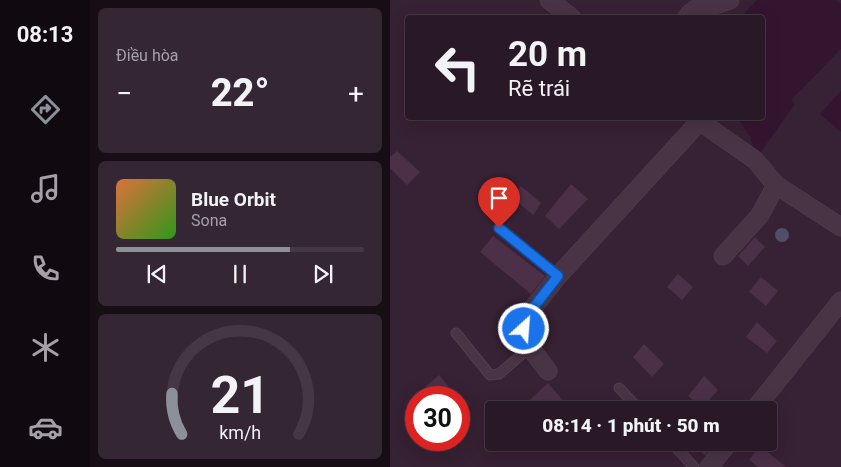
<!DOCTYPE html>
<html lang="vi">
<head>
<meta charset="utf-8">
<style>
	body { margin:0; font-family:Roboto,sans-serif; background:#352633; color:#f1f3f6; height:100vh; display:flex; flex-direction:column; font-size:19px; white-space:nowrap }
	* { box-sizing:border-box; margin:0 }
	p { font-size:16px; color:#a5a0a7 }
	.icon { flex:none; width:28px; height:28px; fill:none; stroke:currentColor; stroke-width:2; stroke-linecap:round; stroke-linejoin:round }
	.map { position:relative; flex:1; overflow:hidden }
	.sheet { display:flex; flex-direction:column; gap:8px; padding:8px; background:#170e15; width:300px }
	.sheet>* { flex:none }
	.banner { position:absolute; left:15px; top:15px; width:360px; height:105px; border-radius:5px; box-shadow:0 5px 20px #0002,0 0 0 1px #453844; background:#291927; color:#f1f3f6; overflow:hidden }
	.speed { position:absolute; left:15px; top:386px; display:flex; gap:10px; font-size:25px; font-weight:700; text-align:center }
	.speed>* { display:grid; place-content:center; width:65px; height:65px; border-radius:50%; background:#291927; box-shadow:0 5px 20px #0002,0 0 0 1px #453844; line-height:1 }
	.speed .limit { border:8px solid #d22; background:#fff; color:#111 }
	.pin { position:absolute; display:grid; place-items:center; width:42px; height:42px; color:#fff; margin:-51px -21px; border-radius:50% 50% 50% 0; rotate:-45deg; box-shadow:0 0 5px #0007 }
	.pin .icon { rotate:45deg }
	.me { position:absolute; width:55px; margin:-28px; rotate:26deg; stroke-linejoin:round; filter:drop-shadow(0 0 4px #0008) }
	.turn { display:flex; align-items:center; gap:18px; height:105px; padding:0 20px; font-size:22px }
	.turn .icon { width:65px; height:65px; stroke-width:2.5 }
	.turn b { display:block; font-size:35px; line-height:42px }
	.big { font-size:38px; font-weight:800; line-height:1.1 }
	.sheet .tile { flex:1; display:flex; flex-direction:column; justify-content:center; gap:8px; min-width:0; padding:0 18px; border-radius:8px; background:#352633 }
	.sheet .dial { align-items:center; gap:0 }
	.dial svg { height:130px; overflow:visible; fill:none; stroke:#453844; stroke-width:7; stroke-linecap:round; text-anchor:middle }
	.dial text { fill:#f1f3f6; stroke:none }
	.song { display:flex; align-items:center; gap:15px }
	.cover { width:60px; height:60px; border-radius:8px; background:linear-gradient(135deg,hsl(20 70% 55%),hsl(110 70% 35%)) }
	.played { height:5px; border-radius:2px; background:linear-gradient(90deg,#8c9099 70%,#453844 70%) }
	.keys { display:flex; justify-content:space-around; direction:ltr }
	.heat { display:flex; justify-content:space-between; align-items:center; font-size:28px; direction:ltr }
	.trip { position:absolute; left:95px; top:401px; width:292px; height:50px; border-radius:5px; background:#291927; box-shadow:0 5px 20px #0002,0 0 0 1px #453844; font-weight:800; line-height:50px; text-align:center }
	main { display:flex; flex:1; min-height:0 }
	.menu { display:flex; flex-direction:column; width:90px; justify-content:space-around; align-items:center; background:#100a10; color:#a5a0a7 }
	.menu .icon { width:35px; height:35px }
	.menu .selected { color:#8c9099 }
	.menu b { font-size:22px; color:#f1f3f6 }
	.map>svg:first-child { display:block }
	.water { fill:#341530 }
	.building { fill:#4b3048 }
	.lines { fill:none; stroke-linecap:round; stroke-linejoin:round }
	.service-casing { stroke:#513e4e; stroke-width:11 }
	.minor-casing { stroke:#513e4e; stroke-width:19 }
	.service { stroke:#483445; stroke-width:9 }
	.minor { stroke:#483445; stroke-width:18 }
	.tree { fill:#514e69 }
	.route-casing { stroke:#114b97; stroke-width:12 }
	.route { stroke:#1a73e8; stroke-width:9 }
</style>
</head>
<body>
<main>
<nav class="menu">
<b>08:13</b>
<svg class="icon selected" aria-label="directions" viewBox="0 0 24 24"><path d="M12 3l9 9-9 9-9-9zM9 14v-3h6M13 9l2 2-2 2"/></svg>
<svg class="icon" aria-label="music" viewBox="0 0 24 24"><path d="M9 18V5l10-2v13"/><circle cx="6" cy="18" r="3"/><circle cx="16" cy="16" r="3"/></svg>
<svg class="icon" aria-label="phone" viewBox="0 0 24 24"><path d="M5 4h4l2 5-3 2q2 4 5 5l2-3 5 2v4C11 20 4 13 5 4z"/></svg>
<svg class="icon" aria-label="climate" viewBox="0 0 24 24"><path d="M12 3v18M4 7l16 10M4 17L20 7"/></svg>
<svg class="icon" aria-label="car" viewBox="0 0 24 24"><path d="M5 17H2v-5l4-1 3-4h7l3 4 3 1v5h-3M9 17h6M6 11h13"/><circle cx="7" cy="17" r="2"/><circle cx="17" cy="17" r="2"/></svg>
</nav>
<section class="sheet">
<div class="tile"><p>Điều hòa</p>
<div class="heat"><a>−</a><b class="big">22°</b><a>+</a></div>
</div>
<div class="tile">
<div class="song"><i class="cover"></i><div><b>Blue Orbit</b><p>Sona</p></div></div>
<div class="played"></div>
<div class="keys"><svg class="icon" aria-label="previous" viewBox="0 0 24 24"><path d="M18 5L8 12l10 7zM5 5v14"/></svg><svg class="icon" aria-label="pause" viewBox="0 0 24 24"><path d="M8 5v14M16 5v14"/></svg><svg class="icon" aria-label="next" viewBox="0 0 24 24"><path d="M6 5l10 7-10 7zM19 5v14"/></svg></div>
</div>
<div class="tile dial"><svg viewBox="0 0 100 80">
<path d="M14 69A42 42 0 1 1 86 69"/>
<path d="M14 69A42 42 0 0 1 8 44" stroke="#8c9099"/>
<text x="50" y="56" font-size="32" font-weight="700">21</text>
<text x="50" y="72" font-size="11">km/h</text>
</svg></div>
</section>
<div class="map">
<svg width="451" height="467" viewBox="0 0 451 467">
	<rect width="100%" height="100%" fill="#372134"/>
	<g class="water">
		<polygon points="367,0 446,0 451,4 451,49 401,100 405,104 365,160 361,138 348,118 372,118 372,18 354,17 354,14"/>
		<polygon points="451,91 451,132 430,114"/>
	</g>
	<g class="building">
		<polygon points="7,151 30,172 17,185 0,168 0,157"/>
		<polygon points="181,184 198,199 169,229 155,216"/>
		<polygon points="131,186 151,203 143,215 121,197"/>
		<polygon points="103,236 155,276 141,294 90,252"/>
		<polygon points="365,237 375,247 358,266 348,256"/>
		<polygon points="288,274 303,287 292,300 277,287"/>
		<polygon points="371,277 388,291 376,306 359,292"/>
		<polygon points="367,322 387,341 377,353 356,337"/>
		<polygon points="254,344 274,364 262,377 243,357"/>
		<polygon points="49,375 68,398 46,398 36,386"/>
		<polygon points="314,376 328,390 312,408 298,396"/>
		<polygon points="158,383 181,410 129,410"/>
		<polygon points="316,442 325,442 315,455 309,450"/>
		<polygon points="370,446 396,467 368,467 359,460"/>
	</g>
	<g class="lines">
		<g class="service-casing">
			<g id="service">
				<polyline points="109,228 168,276"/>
				<polyline points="66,333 100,375 109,374 139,348"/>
				<polyline points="229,388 250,410"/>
				<polyline points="281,442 304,467"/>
			</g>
		</g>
		<g class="minor-casing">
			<g id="minor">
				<polyline points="159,0 182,18"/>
				<path d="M 296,18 C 304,7 311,7 323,5 C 329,4 334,2 340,0"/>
				<polyline points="305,118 365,160 386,185 451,227"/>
				<polyline points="333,256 370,215 386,185"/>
				<polyline points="158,371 135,341 133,329 143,308 168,276 309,122"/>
				<polyline points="364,410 451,301"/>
				<polyline points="319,467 339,442"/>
			</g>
		</g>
		<use href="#service" class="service"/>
		<use href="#minor" class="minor"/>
	</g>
	<circle class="tree" cx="392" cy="235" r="7"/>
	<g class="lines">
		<g class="route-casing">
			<polyline id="route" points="109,228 168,276 143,308 134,329"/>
		</g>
		<use href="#route" class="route"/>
	</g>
</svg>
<div class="speed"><div class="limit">30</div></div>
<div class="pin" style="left:109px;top:228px;background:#d93025"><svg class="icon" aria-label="arrive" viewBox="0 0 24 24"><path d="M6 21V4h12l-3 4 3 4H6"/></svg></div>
<svg class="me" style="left:134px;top:329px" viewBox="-20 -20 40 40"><circle r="17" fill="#1a73e8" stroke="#fff" stroke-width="3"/><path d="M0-11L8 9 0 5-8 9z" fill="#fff"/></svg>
<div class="trip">08:14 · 1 phút · 50 m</div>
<div class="banner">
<div class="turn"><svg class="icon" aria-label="left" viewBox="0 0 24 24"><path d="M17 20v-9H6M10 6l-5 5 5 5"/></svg><div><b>20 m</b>Rẽ trái</div></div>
</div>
</div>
</main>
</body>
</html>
